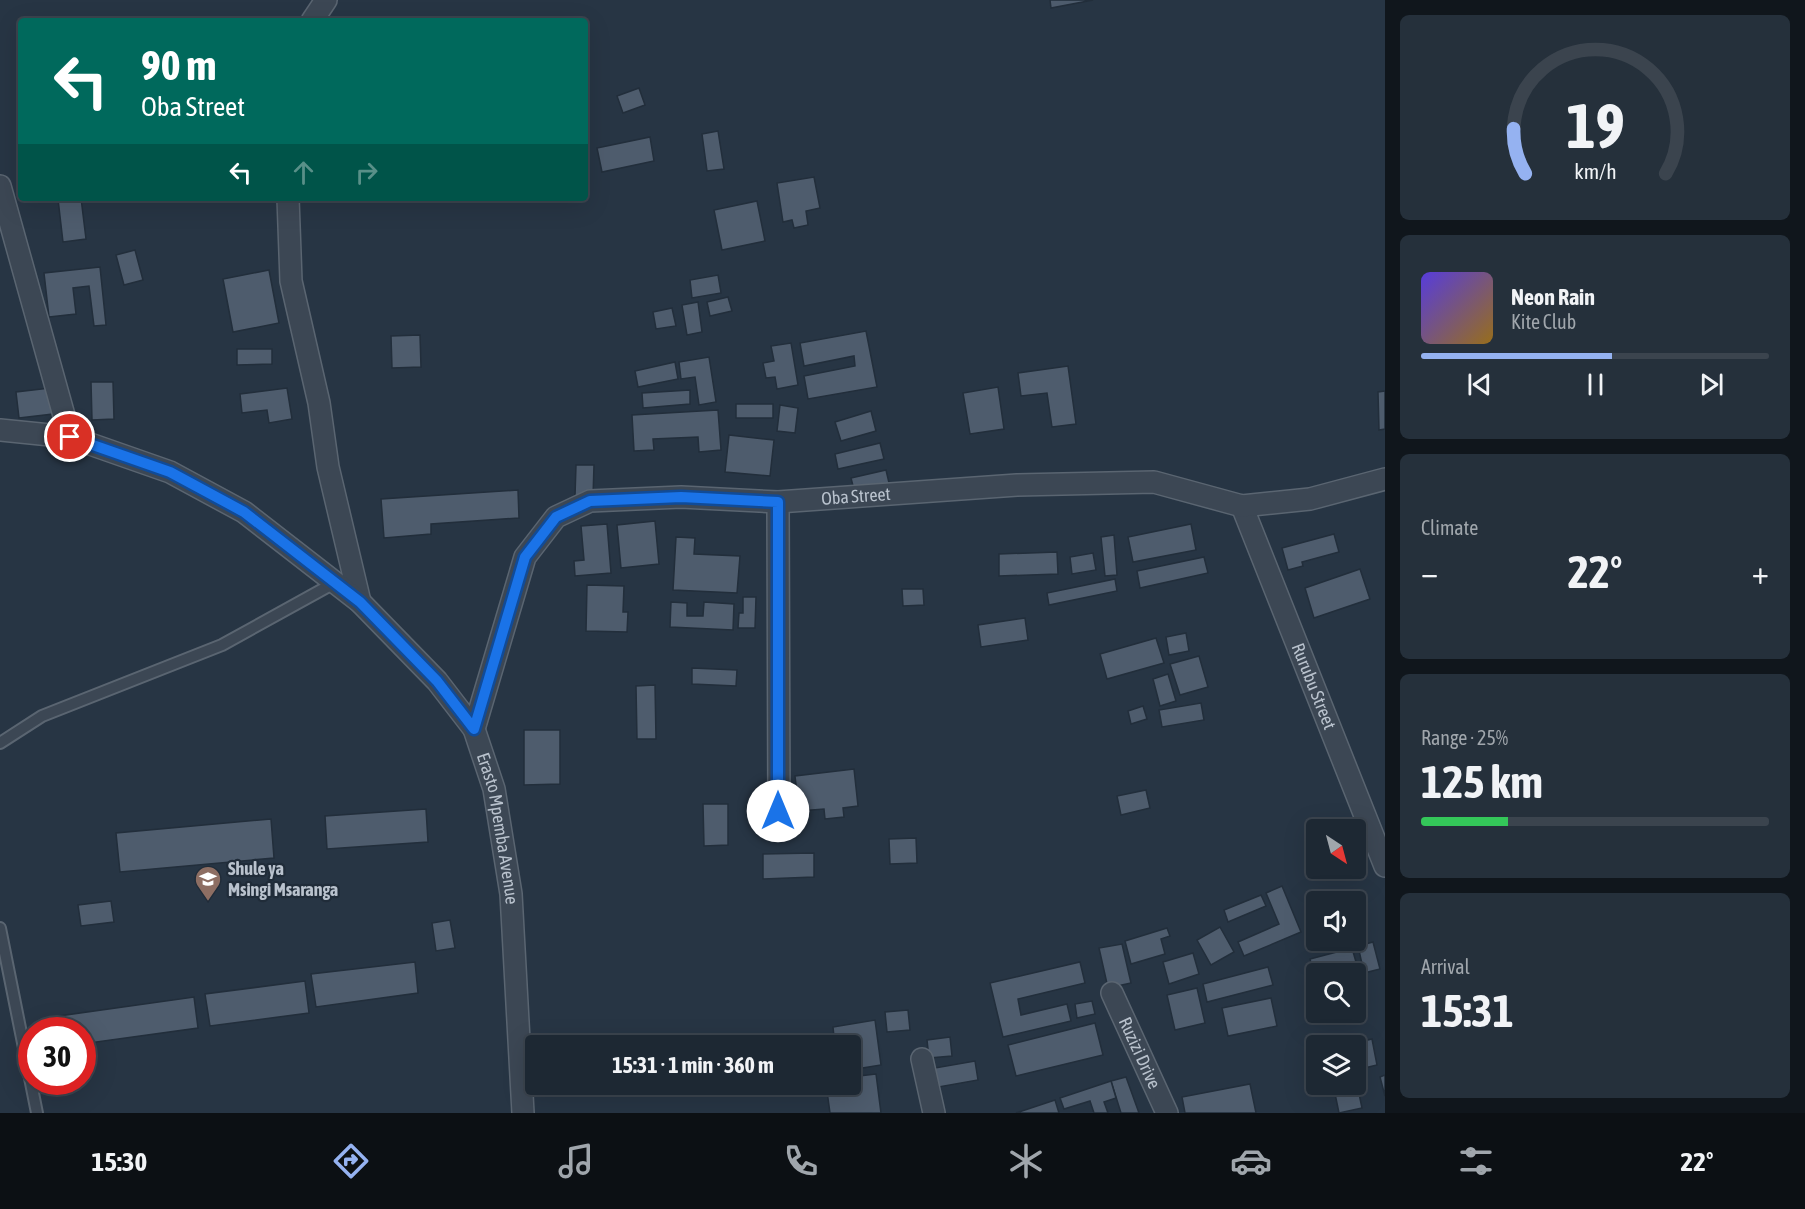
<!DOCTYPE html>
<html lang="en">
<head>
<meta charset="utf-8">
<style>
	body { margin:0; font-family:"Asap Condensed",sans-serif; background:#25303b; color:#f1f3f6; height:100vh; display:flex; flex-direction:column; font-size:22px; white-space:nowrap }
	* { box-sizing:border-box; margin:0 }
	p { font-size:20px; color:#a0a6ac }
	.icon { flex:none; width:33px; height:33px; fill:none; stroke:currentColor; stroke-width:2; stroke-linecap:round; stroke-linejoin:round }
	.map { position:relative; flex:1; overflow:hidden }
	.details { display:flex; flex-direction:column; gap:15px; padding:15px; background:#10161c; width:420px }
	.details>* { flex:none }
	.top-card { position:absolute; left:18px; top:18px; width:570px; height:183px; border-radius:6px; box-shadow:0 6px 24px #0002,0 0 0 2px #3b444e; background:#00695c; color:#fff; overflow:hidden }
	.needle { width:39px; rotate:144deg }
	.buttons { position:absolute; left:1306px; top:819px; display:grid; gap:12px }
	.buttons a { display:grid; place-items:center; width:60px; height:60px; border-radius:6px; background:#1d2833; box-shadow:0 6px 24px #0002,0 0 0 2px #3b444e; font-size:30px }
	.speed { position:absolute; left:18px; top:1017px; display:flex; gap:12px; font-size:30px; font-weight:700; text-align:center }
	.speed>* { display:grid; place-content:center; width:78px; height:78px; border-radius:50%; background:#1d2833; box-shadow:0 6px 24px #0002,0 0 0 2px #3b444e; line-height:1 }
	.speed .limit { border:9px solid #d22; background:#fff; color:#111 }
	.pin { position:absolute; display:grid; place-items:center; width:51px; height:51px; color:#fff; margin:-26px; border:3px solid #fff; border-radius:50%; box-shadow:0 2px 6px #0007 }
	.me { position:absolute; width:66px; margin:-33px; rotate:0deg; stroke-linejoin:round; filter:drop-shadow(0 0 4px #0008) }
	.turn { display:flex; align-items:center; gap:21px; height:126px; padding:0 24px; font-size:27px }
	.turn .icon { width:78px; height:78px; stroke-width:2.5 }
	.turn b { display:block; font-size:42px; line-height:51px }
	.lanes { display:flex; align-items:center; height:57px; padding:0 24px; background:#0003; justify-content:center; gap:30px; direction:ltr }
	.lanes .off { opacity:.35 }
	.big { font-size:45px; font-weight:700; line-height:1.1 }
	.details .widget { flex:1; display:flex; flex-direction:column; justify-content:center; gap:9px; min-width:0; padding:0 21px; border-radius:9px; background:#25303b }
	.details .dial { align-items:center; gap:0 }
	.dial svg { height:156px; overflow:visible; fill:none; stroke:#3b444e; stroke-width:7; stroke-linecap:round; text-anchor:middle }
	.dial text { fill:#f1f3f6; stroke:none }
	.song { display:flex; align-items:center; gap:18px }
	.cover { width:72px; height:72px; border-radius:9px; background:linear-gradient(135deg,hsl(250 70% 55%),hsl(40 70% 35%)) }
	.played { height:6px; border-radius:3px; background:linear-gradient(90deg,#95b2f1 55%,#3b444e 55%) }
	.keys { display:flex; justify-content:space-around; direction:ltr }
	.heat { display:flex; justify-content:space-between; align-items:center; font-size:33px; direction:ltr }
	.charge { height:9px; border-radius:4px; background:linear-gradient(90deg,#34c759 25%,#3b444e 0) }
	.trip { position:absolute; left:525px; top:1035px; width:336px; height:60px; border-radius:6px; background:#1d2833; box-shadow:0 6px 24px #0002,0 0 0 2px #3b444e; font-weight:700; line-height:60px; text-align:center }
	.tabs { display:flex; height:96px; justify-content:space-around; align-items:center; background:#0c1014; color:#a0a6ac }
	.tabs .icon { width:42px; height:42px }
	.tabs .current { color:#95b2f1 }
	.tabs b { font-size:27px; color:#f1f3f6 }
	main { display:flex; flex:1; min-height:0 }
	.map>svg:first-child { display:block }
	.building { fill:#4e5c6d; stroke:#222e3b; stroke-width:1.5 }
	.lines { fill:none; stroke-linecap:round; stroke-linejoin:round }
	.service-casing { stroke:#5a6571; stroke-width:14 }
	.minor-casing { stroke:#5a6571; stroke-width:24 }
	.service { stroke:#3c4754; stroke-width:10 }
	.minor { stroke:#3c4754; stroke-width:21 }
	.route-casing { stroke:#114b97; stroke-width:15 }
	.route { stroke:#1a73e8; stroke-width:10 }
	.labels { text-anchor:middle; stroke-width:4.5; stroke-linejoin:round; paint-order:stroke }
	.street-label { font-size:18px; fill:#b9c2cd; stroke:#202c39 }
	.poi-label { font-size:18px; font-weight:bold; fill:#b9c2cd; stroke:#202c39; text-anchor:start }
</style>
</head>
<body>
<main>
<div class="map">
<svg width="1385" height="1113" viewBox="0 0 1385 1113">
	<rect width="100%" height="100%" fill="#273544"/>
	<g class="building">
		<polygon points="1050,0 1093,0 1051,8"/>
		<polygon points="639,88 645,105 623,113 617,96"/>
		<polygon points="718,131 724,169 707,171 702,134"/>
		<polygon points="650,137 654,161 602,172 597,148"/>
		<polygon points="814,177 820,208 806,211 808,225 794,228 792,220 783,222 777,183"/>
		<polygon points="81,198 86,239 63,242 58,199"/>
		<polygon points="757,201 765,241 722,250 714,210"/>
		<polygon points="135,250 143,280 124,285 116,255"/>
		<polygon points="100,267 106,325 94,326 89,286 73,288 76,314 49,317 44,273"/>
		<polygon points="269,270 279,323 233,332 223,279"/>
		<polygon points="718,275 721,293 692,298 690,280"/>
		<polygon points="728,297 732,311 710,316 707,302"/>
		<polygon points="698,302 702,332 687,335 682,305"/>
		<polygon points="672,308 676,326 656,329 653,312"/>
		<polygon points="866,331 877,387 808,399 804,376 855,366 854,356 804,366 800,343"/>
		<polygon points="420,335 421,367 392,368 391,336"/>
		<polygon points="791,343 798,385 777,389 775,377 766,378 763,363 774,361 771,346"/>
		<polygon points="237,349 272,349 272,364 237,365"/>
		<polygon points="709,357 716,402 699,405 695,377 681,379 679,362"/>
		<polygon points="675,362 678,379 638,387 635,371"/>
		<polygon points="1068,366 1076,424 1052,427 1047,393 1021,396 1018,373"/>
		<polygon points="91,382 113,382 114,419 92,420"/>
		<polygon points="998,387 1004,429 970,434 963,393"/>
		<polygon points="50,388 53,414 19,418 16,392"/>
		<polygon points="287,388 292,419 269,423 267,410 242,413 240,394"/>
		<polygon points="690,390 690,404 643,408 642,393"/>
		<polygon points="1385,391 1385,429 1379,430 1378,392"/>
		<rect x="736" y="404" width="37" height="14"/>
		<polygon points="780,405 798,408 795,433 777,431"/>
		<polygon points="718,410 721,450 699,452 698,437 653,439 654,450 634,451 632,415"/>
		<polygon points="871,411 876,431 841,441 835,422"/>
		<polygon points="729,435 774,440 770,476 725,472"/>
		<polygon points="880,443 884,459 838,469 835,454"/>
		<polygon points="576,465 594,465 593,497 575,496"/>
		<polygon points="886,470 890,487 855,494 851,478"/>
		<polygon points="518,490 519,518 431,524 431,534 384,538 381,499"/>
		<polygon points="655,521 659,564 621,568 617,525"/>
		<polygon points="607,524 611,573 575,576 574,561 584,560 581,526"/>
		<polygon points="1191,524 1196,550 1133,562 1128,537"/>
		<polygon points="1334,534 1339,552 1302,562 1303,566 1288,570 1282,548"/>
		<polygon points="1114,535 1117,575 1105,576 1101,537"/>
		<polygon points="676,537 695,538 694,554 740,556 737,593 673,590"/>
		<polygon points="1057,552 1058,574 999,576 999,554"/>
		<polygon points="1093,553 1096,570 1072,574 1070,557"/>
		<polygon points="1204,557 1208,573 1140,588 1137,571"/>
		<polygon points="1360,569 1370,599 1314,618 1305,588"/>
		<polygon points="1115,579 1117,591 1049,605 1047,593"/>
		<polygon points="587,585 624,586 623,612 628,612 627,632 586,631"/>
		<polygon points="902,589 923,589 924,605 903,606"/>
		<polygon points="743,597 756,597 755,628 738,628 739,613 743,613"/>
		<polygon points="671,602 687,603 687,616 703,616 704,602 734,604 733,630 670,627"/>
		<polygon points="1025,618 1028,640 981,647 978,625"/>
		<polygon points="1186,633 1189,651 1169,655 1166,637"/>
		<polygon points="1156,638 1164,663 1107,679 1100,654"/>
		<polygon points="1199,656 1208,687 1180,695 1170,664"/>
		<polygon points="692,668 737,670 736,686 692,684"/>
		<polygon points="1168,674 1176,701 1160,706 1153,679"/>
		<polygon points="655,685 656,739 637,739 636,686"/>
		<polygon points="1201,703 1204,720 1162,727 1159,710"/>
		<polygon points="1143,706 1147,719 1131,724 1128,711"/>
		<polygon points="524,730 560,730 560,784 524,785"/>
		<polygon points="854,769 858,806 843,808 844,817 825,819 824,809 799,811 795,776"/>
		<polygon points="1146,790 1150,808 1121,815 1117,796"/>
		<polygon points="703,804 728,804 728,845 704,846"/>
		<polygon points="426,809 428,842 327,849 325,816"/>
		<polygon points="271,819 274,858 120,872 116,833"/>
		<polygon points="916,838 917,863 890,864 889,839"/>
		<polygon points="814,853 814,877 763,879 763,854"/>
		<polygon points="1282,886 1301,932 1244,956 1238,942 1279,924 1266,893"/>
		<polygon points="1261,895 1266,906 1228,922 1224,910"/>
		<polygon points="111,901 114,922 81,926 78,905"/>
		<polygon points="450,920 455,948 436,951 432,923"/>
		<polygon points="1220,927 1234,952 1211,965 1197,940"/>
		<polygon points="1167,928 1170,936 1161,939 1165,954 1131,964 1125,941"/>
		<polygon points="1373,942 1380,969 1364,973 1358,946"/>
		<polygon points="1122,944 1131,983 1108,988 1099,948"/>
		<polygon points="1352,948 1362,983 1356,984 1356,974 1317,974 1316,985 1310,959"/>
		<polygon points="1193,953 1199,974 1169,984 1163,962"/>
		<polygon points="415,962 418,993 316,1007 311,974"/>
		<polygon points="1080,962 1085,983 1018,999 1021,1015 1067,1004 1071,1021 1003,1037 990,983"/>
		<polygon points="1268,967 1273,985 1207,1002 1203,984"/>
		<polygon points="305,981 309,1013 210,1026 205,994"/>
		<polygon points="1197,988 1205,1023 1175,1030 1167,995"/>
		<polygon points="194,997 198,1028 82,1044 82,1030 61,1030 59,1016"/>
		<polygon points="1271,998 1277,1026 1228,1036 1222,1008"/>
		<polygon points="1092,1001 1095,1014 1077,1018 1075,1004"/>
		<polygon points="908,1010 910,1030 887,1032 885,1012"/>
		<polygon points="875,1020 881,1065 850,1070 850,1046 835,1046 833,1027"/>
		<polygon points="1095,1023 1103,1055 1016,1076 1008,1045"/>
		<polygon points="950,1037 952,1056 929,1058 927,1040"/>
		<polygon points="1372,1039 1377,1065 1356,1070 1356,1046 1342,1046"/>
		<polygon points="975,1061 978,1080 933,1088 929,1069"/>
		<polygon points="876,1074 881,1113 830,1113 826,1084 850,1084 850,1077"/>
		<polygon points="1385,1075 1385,1096 1380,1077"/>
		<polygon points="1126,1077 1139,1113 1121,1113 1111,1081"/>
		<polygon points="1356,1079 1362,1108 1339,1113 1333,1084 1356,1084"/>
		<polygon points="1111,1081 1116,1098 1104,1102 1108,1113 1094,1113 1090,1101 1064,1109 1060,1098"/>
		<polygon points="1250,1084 1256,1113 1185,1113 1182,1097"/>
		<polygon points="1055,1100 1059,1113 1016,1113"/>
	</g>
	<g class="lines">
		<g class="service-casing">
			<g id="service">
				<polyline points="0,743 42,716 222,645 336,582"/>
				<polyline points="0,928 37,1113"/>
			</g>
		</g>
		<g class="minor-casing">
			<g id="minor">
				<polyline points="312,21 326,0"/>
				<polyline points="0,186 70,437"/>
				<polyline points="288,198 291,281 319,403 328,467 360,602"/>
				<path id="s1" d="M 0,430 L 70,437 L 170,472 L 244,512 L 360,602 L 437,681 L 474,729 L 494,789 L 511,894 L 523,1113"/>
				<polyline points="778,502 779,811"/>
				<path id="s2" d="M 1242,506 L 1385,866"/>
				<path id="s3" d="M 474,729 L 525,557 L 556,517 L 590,501 L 681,497 L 778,502 L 1017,485 L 1154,482 L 1242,506 L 1310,499 L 1385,479"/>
				<path id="s4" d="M 1112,993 L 1167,1113"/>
				<polyline points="922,1059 934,1113"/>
			</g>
		</g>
		<use href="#service" class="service"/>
		<use href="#minor" class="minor"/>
	</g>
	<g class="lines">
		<g class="route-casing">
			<polyline id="route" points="70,437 170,472 244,512 360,602 437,681 474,729 525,557 556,517 590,501 681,497 778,502 778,811"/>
		</g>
		<use href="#route" class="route"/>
	</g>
	<defs>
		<g id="school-pin" transform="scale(1.35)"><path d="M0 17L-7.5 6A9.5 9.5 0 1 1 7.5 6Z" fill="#8d6e63" stroke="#202c39"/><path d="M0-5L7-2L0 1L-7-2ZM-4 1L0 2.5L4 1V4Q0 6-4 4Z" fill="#fff"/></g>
	</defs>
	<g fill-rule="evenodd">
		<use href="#school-pin" x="208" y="879"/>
	</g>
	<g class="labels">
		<g class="street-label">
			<text dy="6" stroke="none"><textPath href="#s3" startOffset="534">Oba Street</textPath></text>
			<text dy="6" stroke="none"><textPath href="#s2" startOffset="194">Rurubu Street</textPath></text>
			<text dy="6" stroke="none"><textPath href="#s1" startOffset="681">Erasto Mpemba Avenue</textPath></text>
			<text dy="6" stroke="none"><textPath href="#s4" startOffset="66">Ruzizi Drive</textPath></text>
		</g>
		<g class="poi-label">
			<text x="228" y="875">Shule ya<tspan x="228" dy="21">Msingi Msaranga</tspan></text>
		</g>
	</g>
</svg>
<div class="buttons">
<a><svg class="needle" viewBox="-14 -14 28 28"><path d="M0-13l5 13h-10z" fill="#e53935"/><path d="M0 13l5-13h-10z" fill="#a0a6ac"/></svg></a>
<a><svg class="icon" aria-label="sound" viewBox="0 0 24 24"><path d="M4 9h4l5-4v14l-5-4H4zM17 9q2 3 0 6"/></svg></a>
<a><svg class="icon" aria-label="search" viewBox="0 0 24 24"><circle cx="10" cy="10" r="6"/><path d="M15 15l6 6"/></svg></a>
<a><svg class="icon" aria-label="layers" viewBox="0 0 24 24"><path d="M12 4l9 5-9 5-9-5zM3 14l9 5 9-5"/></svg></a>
</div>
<div class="speed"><div class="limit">30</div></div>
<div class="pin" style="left:70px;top:437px;background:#d93025"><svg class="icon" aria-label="arrive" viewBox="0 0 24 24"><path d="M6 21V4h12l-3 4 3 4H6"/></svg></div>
<svg class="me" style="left:778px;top:811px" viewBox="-20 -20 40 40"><circle r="19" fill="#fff"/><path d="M0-13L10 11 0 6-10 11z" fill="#1a73e8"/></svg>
<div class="trip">15:31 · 1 min · 360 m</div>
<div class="top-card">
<div class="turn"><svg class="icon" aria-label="left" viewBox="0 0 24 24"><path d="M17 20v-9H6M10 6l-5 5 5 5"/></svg><div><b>90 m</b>Oba Street</div></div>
<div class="lanes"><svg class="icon" aria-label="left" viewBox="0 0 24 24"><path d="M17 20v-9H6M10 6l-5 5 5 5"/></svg><svg class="icon off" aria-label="ahead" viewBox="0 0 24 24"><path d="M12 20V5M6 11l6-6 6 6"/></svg><svg class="icon off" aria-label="right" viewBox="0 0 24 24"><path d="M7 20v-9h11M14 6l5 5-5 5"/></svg></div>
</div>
</div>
<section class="details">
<div class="widget dial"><svg viewBox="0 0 100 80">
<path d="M14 69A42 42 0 1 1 86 69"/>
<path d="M14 69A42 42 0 0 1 8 46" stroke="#95b2f1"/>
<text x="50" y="56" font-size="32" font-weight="700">19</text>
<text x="50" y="72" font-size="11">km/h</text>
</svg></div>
<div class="widget">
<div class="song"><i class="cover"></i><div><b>Neon Rain</b><p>Kite Club</p></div></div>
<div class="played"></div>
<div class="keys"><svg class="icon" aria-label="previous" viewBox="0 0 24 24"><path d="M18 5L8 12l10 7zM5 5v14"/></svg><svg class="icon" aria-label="pause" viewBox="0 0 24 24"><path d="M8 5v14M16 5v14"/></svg><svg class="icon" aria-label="next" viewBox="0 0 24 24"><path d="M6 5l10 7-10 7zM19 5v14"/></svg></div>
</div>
<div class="widget"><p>Climate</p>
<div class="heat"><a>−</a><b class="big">22°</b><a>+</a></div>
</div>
<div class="widget"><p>Range · 25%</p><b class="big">125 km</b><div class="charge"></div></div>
<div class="widget"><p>Arrival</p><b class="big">15:31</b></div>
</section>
</main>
<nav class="tabs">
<b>15:30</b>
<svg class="icon current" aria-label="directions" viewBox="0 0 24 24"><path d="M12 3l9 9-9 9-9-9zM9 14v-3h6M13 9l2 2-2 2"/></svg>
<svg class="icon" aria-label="music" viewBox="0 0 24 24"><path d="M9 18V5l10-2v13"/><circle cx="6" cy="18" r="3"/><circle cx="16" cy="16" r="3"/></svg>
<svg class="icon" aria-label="phone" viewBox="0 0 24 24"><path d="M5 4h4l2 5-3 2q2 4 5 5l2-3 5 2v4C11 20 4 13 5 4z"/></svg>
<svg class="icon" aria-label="climate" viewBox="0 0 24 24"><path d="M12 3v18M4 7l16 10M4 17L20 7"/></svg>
<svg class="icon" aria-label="car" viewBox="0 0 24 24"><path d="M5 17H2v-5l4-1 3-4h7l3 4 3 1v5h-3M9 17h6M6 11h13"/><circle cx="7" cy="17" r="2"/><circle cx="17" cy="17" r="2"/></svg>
<svg class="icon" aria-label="filters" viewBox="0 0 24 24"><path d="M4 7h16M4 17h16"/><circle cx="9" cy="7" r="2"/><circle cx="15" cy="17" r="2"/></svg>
<b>22°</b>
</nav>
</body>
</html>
